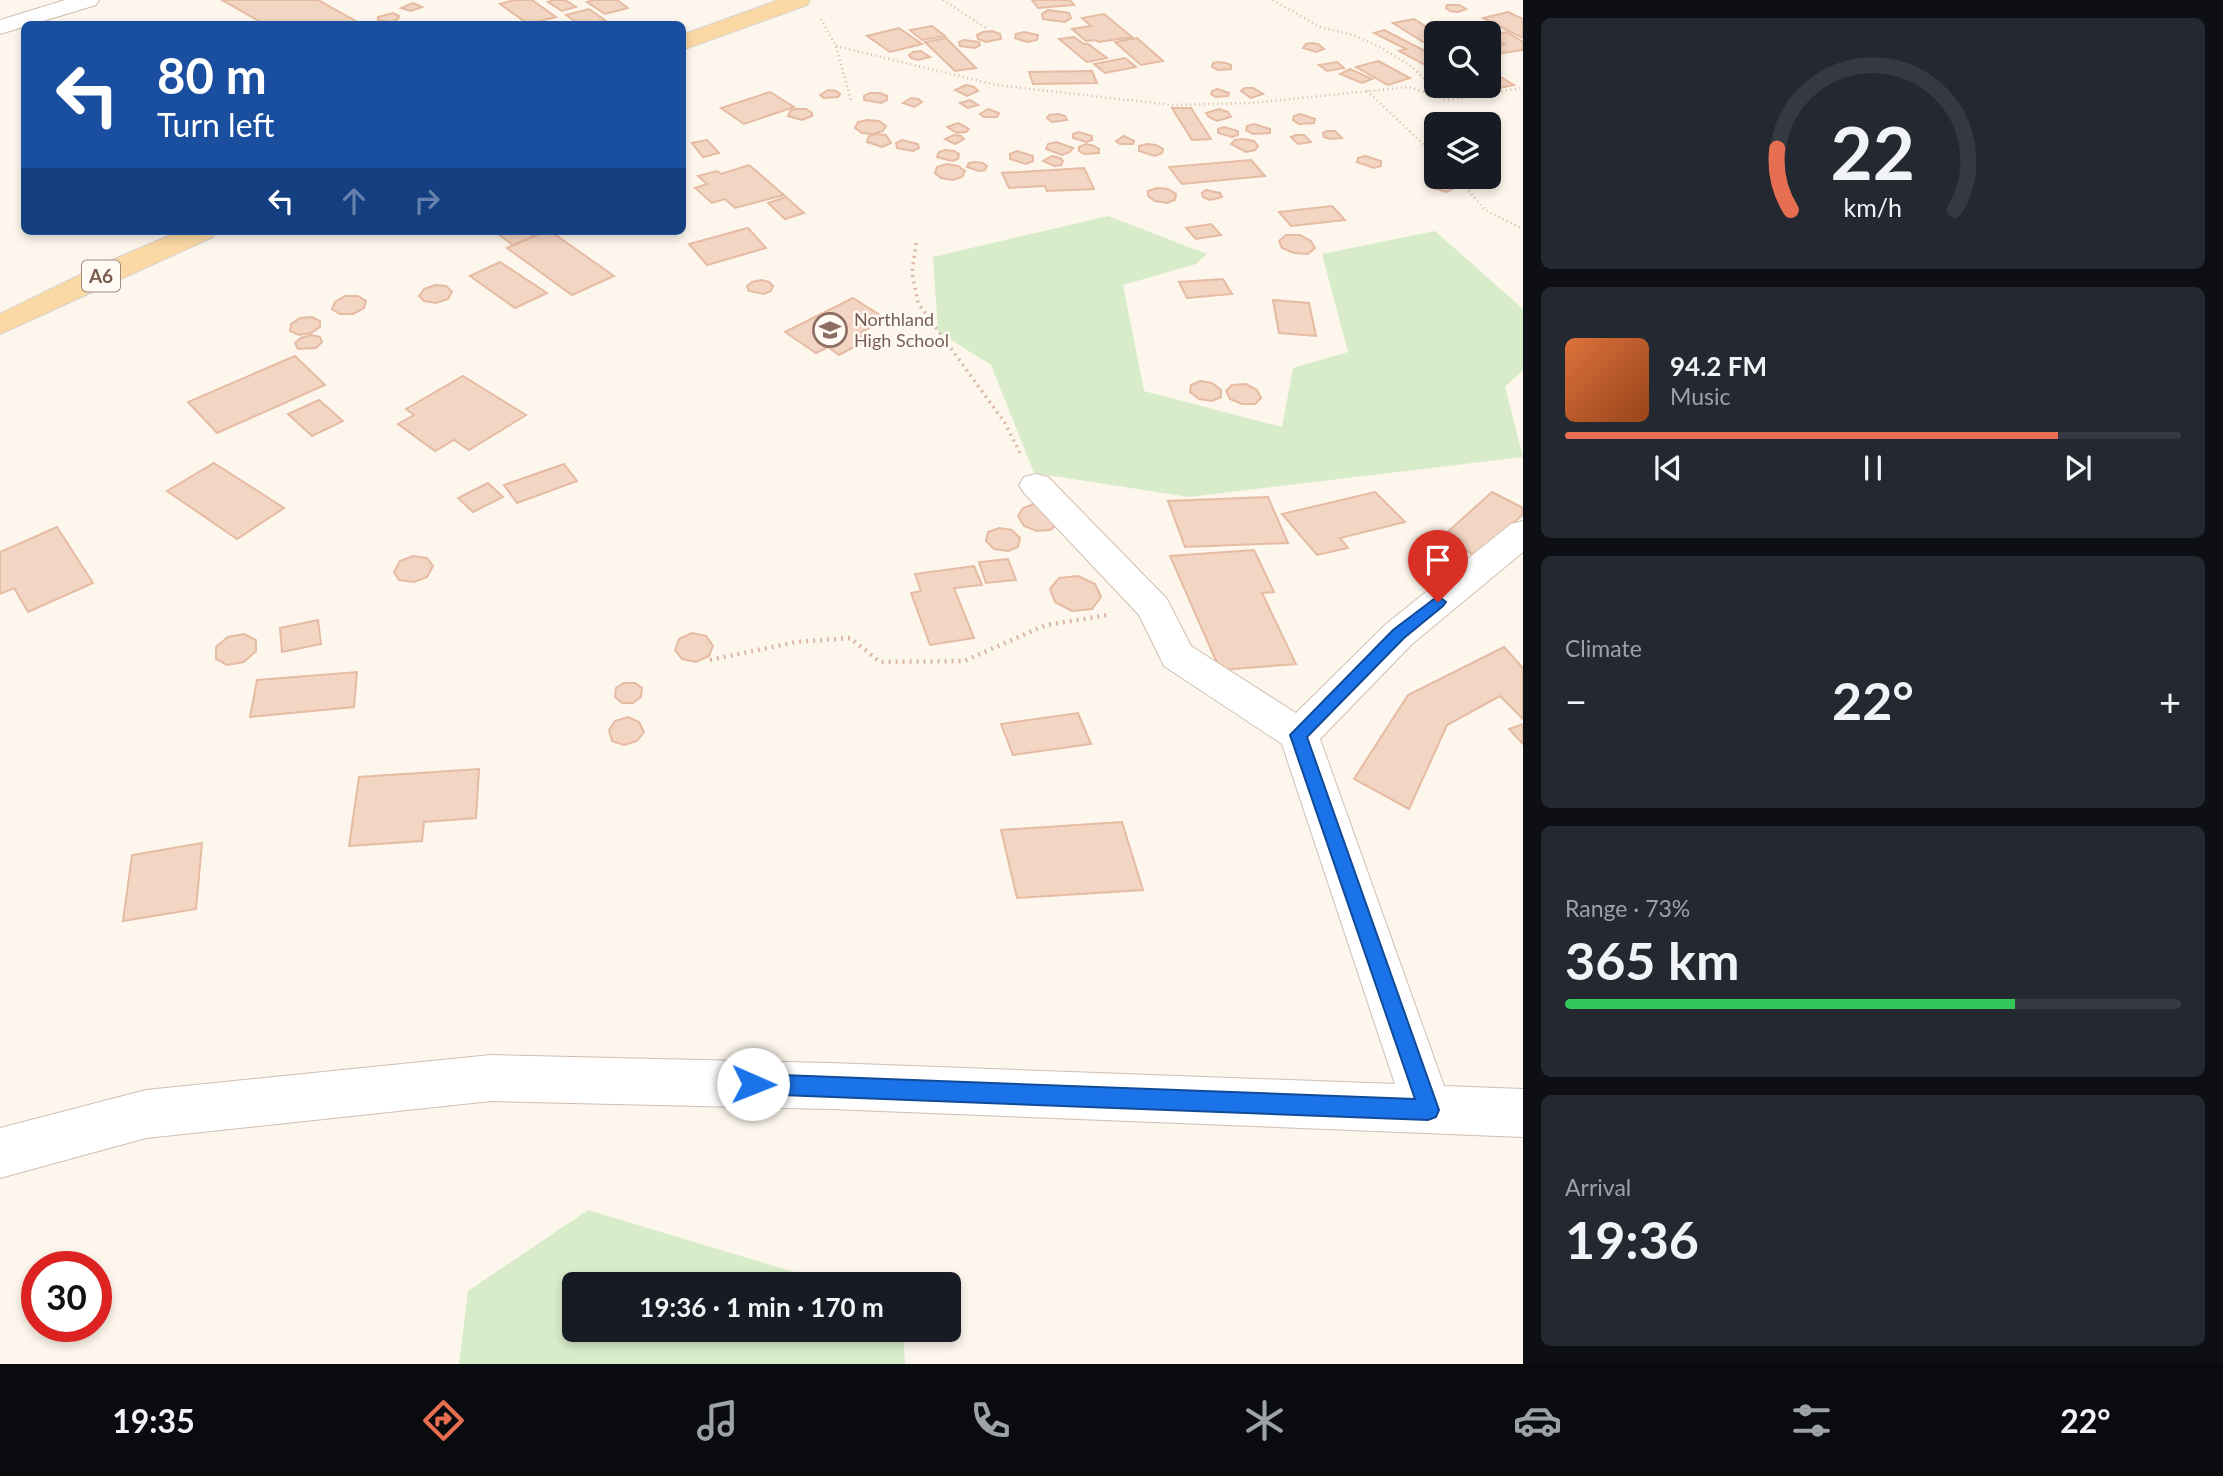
<!DOCTYPE html>
<html lang="en">
<head>
<meta charset="utf-8">
<style>
	body { margin:0; font-family:Lato,sans-serif; background:#242831; color:#f1f3f6; height:100vh; display:flex; flex-direction:column; font-size:26px; white-space:nowrap }
	* { box-sizing:border-box; margin:0 }
	p { font-size:23px; color:#9ea1a6 }
	.icon { flex:none; width:38px; height:38px; fill:none; stroke:currentColor; stroke-width:2; stroke-linecap:round; stroke-linejoin:round }
	.map { position:relative; flex:1; overflow:hidden }
	.sheet { display:flex; flex-direction:column; gap:18px; padding:18px; background:#0d0f14; width:700px }
	.sheet>* { flex:none }
	.top-card { position:absolute; left:21px; top:21px; width:665px; height:214px; border-radius:10px; box-shadow:0 4px 10px #0003; background:#1a4fa0; color:#fff; overflow:hidden }
	.buttons { position:absolute; left:1424px; top:21px; display:grid; gap:14px }
	.buttons a { display:grid; place-items:center; width:77px; height:77px; border-radius:10px; background:#171b24; box-shadow:0 4px 10px #0003; font-size:35px }
	.speed { position:absolute; left:21px; top:1251px; display:flex; gap:14px; font-size:35px; font-weight:700; text-align:center }
	.speed>* { display:grid; place-content:center; width:91px; height:91px; border-radius:50%; background:#171b24; box-shadow:0 4px 10px #0003; line-height:1 }
	.speed .limit { border:10px solid #d22; background:#fff; color:#111 }
	.pin { position:absolute; display:grid; place-items:center; width:60px; height:60px; color:#fff; margin:-72px -30px; border-radius:50% 50% 50% 0; rotate:-45deg; box-shadow:0 0 7px #0007 }
	.pin .icon { rotate:45deg }
	.me { position:absolute; width:77px; margin:-38px; rotate:91deg; stroke-linejoin:round; filter:drop-shadow(0 0 5px #0008) }
	.turn { display:flex; align-items:center; gap:24px; height:147px; padding:0 21px; font-size:32px }
	.turn .icon { width:91px; height:91px; stroke-width:2.5 }
	.turn b { display:block; font-size:49px; line-height:60px }
	.lanes { display:flex; align-items:center; height:66px; padding:0 21px; background:#0003; justify-content:center; gap:35px; direction:ltr }
	.lanes .off { opacity:.35 }
	.big { font-size:52px; font-weight:700; line-height:1.1 }
	.sheet .card { flex:1; display:flex; flex-direction:column; justify-content:center; gap:10px; min-width:0; padding:0 24px; border-radius:10px; background:#242831 }
	.sheet .dial { align-items:center; gap:0 }
	.dial svg { height:182px; overflow:visible; fill:none; stroke:#363941; stroke-width:7; stroke-linecap:round; text-anchor:middle }
	.dial text { fill:#f1f3f6; stroke:none }
	.song { display:flex; align-items:center; gap:21px }
	.cover { width:84px; height:84px; border-radius:10px; background:linear-gradient(135deg,hsl(20 70% 55%),hsl(20 70% 35%)) }
	.played { height:7px; border-radius:4px; background:linear-gradient(90deg,#e76f51 80%,#363941 80%) }
	.keys { display:flex; justify-content:space-around; direction:ltr }
	.heat { display:flex; justify-content:space-between; align-items:center; font-size:38px; direction:ltr }
	.charge { height:10px; border-radius:5px; background:linear-gradient(90deg,#34c759 73%,#363941 0) }
	.trip { position:absolute; left:562px; top:1272px; width:399px; height:70px; border-radius:10px; background:#171b24; box-shadow:0 4px 10px #0003; font-weight:700; line-height:70px; text-align:center }
	.tabs { display:flex; height:112px; justify-content:space-around; align-items:center; background:#090b0e; color:#9ea1a6 }
	.tabs .icon { width:49px; height:49px }
	.tabs .current { color:#e76f51 }
	.tabs b { font-size:32px; color:#f1f3f6 }
	main { display:flex; flex:1; min-height:0 }
	.map>svg:first-child { display:block }
	.green { fill:#d8ecc9 }
	.building { fill:#f3d5c3; stroke:#e6bba3; stroke-width:2 }
	.lines { fill:none; stroke-linecap:round; stroke-linejoin:round }
	.minor-casing { stroke:#d1beb0; stroke-width:2 }
	.major-casing { stroke:#dad1cd; stroke-width:2 }
	.path-far2 { stroke:#d9b8a5; stroke-width:2.5; stroke-dasharray:1 3.5; stroke-linecap:butt }
	.path-far1 { stroke:#d9b8a5; stroke-width:3.5; stroke-dasharray:2 4.5; stroke-linecap:butt }
	.path { stroke:#d9b8a5; stroke-width:4.5; stroke-dasharray:2 5; stroke-linecap:butt }
	.minor { fill:#fff; fill-rule:evenodd }
	.major { fill:#fbd9a5; fill-rule:evenodd }
	.route { fill:#1a73e8; stroke:#114b97; stroke-width:2 }
	.labels { text-anchor:middle; stroke-width:5; stroke-linejoin:round; paint-order:stroke }
	.far-education-label { font-size:18px; fill:#785e54; stroke:#fffaf3; text-anchor:start }
	.shield { fill:#fffaf3; stroke:#a28b7f; stroke-width:2 }
	.shield-label { font-size:19px; font-weight:bold; fill:#7a5c4d }
</style>
</head>
<body>
<main>
<div class="map">
<svg width="1523" height="1364" viewBox="0 0 1523 1364">
	<rect width="100%" height="100%" fill="#fdf6ec"/>
	<g class="green">
		<polygon points="1108,216 1207,254 1196,264 1123,285 1144,391 1282,427 1293,368 1348,352 1322,254 1435,231 1523,309 1523,370 1505,387 1523,457 1189,497 1034,473 991,365 938,332 933,257"/>
		<polygon points="588,1210 834,1284 574,1284 574,1330 903,1330 905,1364 459,1364 468,1291"/>
	</g>
	<g class="building">
		<polygon points="222,0 318,0 361,24 264,24"/>
		<polygon points="515,0 532,0 556,17 528,24 500,4"/>
		<polygon points="553,0 565,0 576,7 562,11 548,2"/>
		<polygon points="593,0 617,0 628,8 605,14 587,2"/>
		<polygon points="1032,0 1070,0 1074,5 1038,8"/>
		<polygon points="413,3 422,7 411,11 401,8"/>
		<polygon points="1447,5 1459,5 1466,9 1458,12 1450,11 1446,8"/>
		<polygon points="589,9 606,21 579,24 566,15"/>
		<polygon points="1048,10 1069,13 1071,18 1065,22 1043,19 1042,14"/>
		<polygon points="1508,12 1523,19 1523,38 1483,18"/>
		<polygon points="393,13 399,16 398,19 392,22 378,20 378,17"/>
		<polygon points="1104,14 1132,37 1099,42 1096,40 1086,41 1072,29 1091,26 1082,18"/>
		<polygon points="1414,19 1437,33 1437,39 1423,42 1393,23"/>
		<polygon points="932,26 945,36 922,40 910,30"/>
		<polygon points="899,28 922,44 890,52 867,36"/>
		<polygon points="1384,30 1437,57 1437,61 1425,65 1399,51 1406,49 1374,33"/>
		<polygon points="992,31 1000,34 1001,39 986,42 978,39 977,35 983,32"/>
		<polygon points="1024,32 1038,35 1037,40 1027,42 1015,38 1016,34"/>
		<polygon points="1507,32 1523,42 1523,50 1489,55 1489,47 1504,44 1491,35"/>
		<polygon points="1074,37 1084,44 1088,44 1107,58 1087,62 1059,39"/>
		<polygon points="946,38 976,68 955,71 925,42"/>
		<polygon points="1137,38 1163,61 1141,65 1115,42"/>
		<polygon points="964,40 979,42 980,45 975,48 960,46 959,42"/>
		<polygon points="1311,43 1318,44 1324,49 1316,52 1303,48 1306,44"/>
		<polygon points="921,51 930,57 918,60 911,58 909,55 913,52"/>
		<polygon points="1125,58 1136,67 1105,73 1094,64"/>
		<polygon points="1378,61 1410,78 1388,85 1356,67"/>
		<polygon points="1218,62 1226,63 1231,65 1231,69 1218,70 1212,67 1213,63"/>
		<polygon points="1337,62 1344,68 1327,71 1319,65"/>
		<polygon points="1350,69 1372,79 1362,83 1340,74"/>
		<polygon points="1489,70 1514,85 1499,88 1489,82"/>
		<polygon points="1092,71 1097,83 1033,84 1029,72"/>
		<polygon points="966,85 974,87 978,91 967,96 955,90"/>
		<polygon points="1444,86 1469,86 1475,90 1456,94"/>
		<polygon points="1245,88 1253,88 1263,94 1251,98 1241,91"/>
		<polygon points="1217,89 1229,93 1228,96 1216,97 1211,94 1212,91"/>
		<polygon points="828,90 836,91 840,94 838,97 824,98 820,95"/>
		<polygon points="770,92 794,107 744,124 721,108"/>
		<polygon points="870,93 880,93 887,96 887,100 881,103 864,100 864,96"/>
		<polygon points="911,98 918,99 922,102 914,107 903,103"/>
		<polygon points="970,100 978,105 968,108 960,103"/>
		<polygon points="1172,108 1191,108 1211,139 1192,140"/>
		<polygon points="797,109 806,109 812,113 812,116 802,120 788,116 791,110"/>
		<polygon points="988,109 999,113 997,117 984,117 980,114"/>
		<polygon points="1219,109 1228,112 1231,117 1217,121 1209,117 1206,113"/>
		<polygon points="1058,114 1065,116 1067,120 1052,122 1047,118 1049,115"/>
		<polygon points="1300,114 1315,119 1314,123 1299,124 1293,120 1294,116"/>
		<polygon points="1433,119 1440,121 1446,124 1437,124 1437,129 1425,125 1427,120"/>
		<polygon points="867,120 879,121 886,126 883,131 873,134 862,133 855,128 858,122"/>
		<polygon points="958,123 969,129 966,132 957,133 947,127"/>
		<polygon points="1254,124 1270,129 1270,133 1253,134 1246,130 1247,126"/>
		<polygon points="1224,127 1238,131 1238,135 1232,137 1218,133 1218,129"/>
		<polygon points="1327,131 1335,131 1342,138 1330,139 1324,137 1323,133"/>
		<polygon points="1079,132 1092,136 1092,140 1086,142 1073,138 1073,134"/>
		<polygon points="876,134 886,135 891,143 882,147 867,142 869,136"/>
		<polygon points="954,135 961,136 964,139 955,144 945,139"/>
		<polygon points="1296,135 1304,135 1311,142 1298,144 1291,137"/>
		<polygon points="1124,136 1134,141 1133,144 1120,144 1116,141"/>
		<polygon points="1243,139 1254,141 1258,146 1255,150 1246,152 1231,144 1235,140"/>
		<polygon points="707,140 719,153 703,157 692,143"/>
		<polygon points="902,140 918,144 919,148 913,151 897,148 896,143"/>
		<polygon points="1056,142 1073,148 1070,152 1062,155 1046,149 1048,144"/>
		<polygon points="1086,144 1094,146 1099,149 1099,153 1084,154 1079,151 1079,147"/>
		<polygon points="1147,144 1156,145 1163,149 1162,153 1155,156 1139,151 1139,146"/>
		<polygon points="945,150 954,151 959,154 958,159 952,161 937,157 939,152"/>
		<polygon points="1017,151 1033,156 1033,161 1026,164 1010,159 1010,154"/>
		<polygon points="1052,156 1060,158 1063,161 1061,165 1054,166 1043,161"/>
		<polygon points="1365,156 1381,161 1381,166 1374,168 1357,162 1358,158"/>
		<polygon points="1251,160 1265,176 1182,184 1169,167"/>
		<polygon points="975,162 983,163 987,166 985,170 979,171 967,167 969,163"/>
		<polygon points="947,164 958,166 965,171 962,177 953,180 941,178 935,173 937,167"/>
		<polygon points="749,165 784,195 735,208 725,199 712,203 695,188 707,184 698,176 717,171 721,174"/>
		<polygon points="1084,168 1094,189 1047,191 1045,186 1009,188 1002,173"/>
		<polygon points="1440,180 1447,182 1455,188 1446,192 1431,187 1433,181"/>
		<polygon points="1157,188 1168,189 1176,194 1175,200 1167,203 1155,201 1148,196 1148,191"/>
		<polygon points="1206,190 1220,193 1222,197 1210,200 1203,197 1202,193"/>
		<polygon points="786,197 804,213 785,219 768,203"/>
		<polygon points="1332,206 1345,220 1291,226 1279,212"/>
		<polygon points="1211,224 1221,235 1196,239 1186,228"/>
		<polygon points="748,228 766,248 707,265 689,244"/>
		<polygon points="494,231 526,231 534,236 513,245"/>
		<polygon points="546,231 550,231 614,276 572,295 507,248"/>
		<polygon points="1286,235 1300,235 1311,241 1315,248 1308,254 1294,253 1282,248 1279,241"/>
		<polygon points="500,262 547,293 515,308 470,276"/>
		<polygon points="1223,279 1232,294 1187,298 1179,282"/>
		<polygon points="761,280 769,282 773,286 771,291 764,294 749,291 747,286 752,282"/>
		<polygon points="435,285 446,286 452,292 448,299 436,303 424,301 419,296 424,289"/>
		<polygon points="345,296 358,296 366,301 364,308 353,314 340,314 332,309 335,302"/>
		<polygon points="853,298 886,319 858,334 867,340 839,355 828,347 816,353 785,332"/>
		<polygon points="1273,300 1309,303 1316,336 1279,333"/>
		<polygon points="312,317 320,321 320,327 311,333 299,335 290,331 291,324 300,318"/>
		<polygon points="311,335 320,337 322,342 316,348 298,349 295,343 301,338"/>
		<polygon points="295,356 325,385 217,433 188,402"/>
		<polygon points="463,376 526,415 469,450 454,440 435,451 398,424 414,415 406,409"/>
		<polygon points="1200,381 1212,383 1221,390 1221,397 1212,401 1199,399 1190,392 1191,385"/>
		<polygon points="1246,384 1257,390 1261,398 1255,404 1242,404 1230,399 1226,391 1232,385"/>
		<polygon points="319,400 343,421 312,436 288,414"/>
		<polygon points="214,463 284,508 237,539 167,491"/>
		<polygon points="564,464 577,481 517,503 504,485"/>
		<polygon points="488,483 503,497 473,512 458,498"/>
		<polygon points="1375,492 1405,522 1340,538 1348,548 1317,555 1282,514"/>
		<polygon points="1492,492 1523,508 1523,514 1478,557 1442,537"/>
		<polygon points="1268,497 1288,543 1185,547 1168,501"/>
		<polygon points="1034,504 1048,506 1059,523 1050,530 1037,531 1024,526 1018,516 1023,508"/>
		<polygon points="57,527 93,583 28,612 14,588 0,594 0,552"/>
		<polygon points="999,528 1012,530 1020,538 1018,547 1008,551 994,549 986,541 988,532"/>
		<polygon points="1254,550 1274,592 1262,593 1296,664 1220,670 1170,556"/>
		<polygon points="413,556 427,558 433,566 427,577 414,582 399,580 394,572 400,561"/>
		<polygon points="1008,559 1016,580 986,583 979,562"/>
		<polygon points="974,566 982,585 954,588 974,638 930,645 911,593 921,591 915,574"/>
		<polygon points="1078,576 1095,584 1101,597 1092,609 1072,611 1055,602 1050,589 1059,578"/>
		<polygon points="318,620 321,644 282,652 280,628"/>
		<polygon points="692,633 706,636 713,646 709,656 696,662 682,659 675,650 679,639"/>
		<polygon points="244,634 256,640 256,651 244,662 227,665 216,659 216,647 228,637"/>
		<polygon points="1504,647 1523,668 1523,719 1500,696 1447,725 1409,809 1354,779 1408,695"/>
		<polygon points="357,672 354,707 250,717 257,680"/>
		<polygon points="624,683 635,683 642,688 641,697 633,703 622,703 615,697 616,688"/>
		<polygon points="1078,713 1091,744 1013,755 1001,724"/>
		<polygon points="628,717 639,722 644,732 637,741 624,745 612,741 609,730 615,721"/>
		<polygon points="1523,724 1523,744 1509,729"/>
		<polygon points="479,769 476,818 424,822 422,841 349,846 359,777"/>
		<polygon points="1122,822 1143,890 1017,898 1001,830"/>
		<polygon points="202,843 196,909 123,921 132,855"/>
	</g>
	<g class="lines">
		<g class="minor-casing">
			<g id="minor">
				<polygon points="65,0 99,0 96,5 0,34 0,20"/>
				<polygon points="1036,474 1048,477 1167,599 1191,646 1296,713 1386,624 1511,524 1523,521 1523,552 1412,644 1320,739 1444,1086 1523,1089 1523,1137 831,1109 491,1101 146,1138 0,1178 0,1128 146,1090 491,1055 831,1063 1395,1084 1282,744 1164,666 1139,615 1024,493 1019,485 1024,477"/>
			</g>
		</g>
		<g class="major-casing">
			<g id="major">
				<polygon points="779,0 810,0 807,5 682,50 682,35"/>
				<polygon points="180,231 217,231 213,237 0,334 0,314 96,267"/>
			</g>
		</g>
		<g class="path-far2">
			<polyline points="943,0 986,28"/>
			<polyline points="1273,0 1320,27 1353,35 1378,46 1411,66 1446,99"/>
			<polyline points="821,19 836,46 851,100"/>
			<polyline points="836,46 996,85 1172,105 1251,103 1409,87 1447,100 1523,88"/>
			<polyline points="1367,91 1437,157"/>
			<polyline points="1457,177 1485,210 1523,229"/>
		</g>
		<polyline class="path-far1" points="916,243 912,273 918,303 1005,423 1020,453"/>
		<polyline class="path" points="710,660 796,642 850,638 880,662 964,661 1046,625 1108,615"/>
		<use href="#minor" class="minor"/>
		<use href="#major" class="major"/>
	</g>
	<polygon class="route" points="1438,596 1446,602 1443,606 1404,638 1307,737 1439,1110 1436,1117 1428,1120 753,1094 746,1091 743,1084 746,1077 753,1074 1415,1099 1290,735 1393,630"/>
	<defs>
		<g id="school-ring" transform="scale(1.75)"><circle r="9.5" fill="#fffaf3" stroke="#8d6e63" stroke-width="1.5"/><path d="M0-5L7-2L0 1L-7-2ZM-4 1L0 2.5L4 1V4Q0 6-4 4Z" fill="#8d6e63"/></g>
	</defs>
	<g fill-rule="evenodd">
		<use href="#school-ring" x="830" y="330"/>
	</g>
	<g class="labels">
		<g class="far-education-label">
			<text x="854" y="326">Northland<tspan x="854" dy="21">High School</tspan></text>
		</g>
		<rect class="shield" x="82" y="260.5" width="38" height="31" rx="5"/>
		<g class="shield-label">
			<text x="101" y="283">A6</text>
		</g>
	</g>
</svg>
<div class="buttons">
<a><svg class="icon" aria-label="search" viewBox="0 0 24 24"><circle cx="10" cy="10" r="6"/><path d="M15 15l6 6"/></svg></a>
<a><svg class="icon" aria-label="layers" viewBox="0 0 24 24"><path d="M12 4l9 5-9 5-9-5zM3 14l9 5 9-5"/></svg></a>
</div>
<div class="speed"><div class="limit">30</div></div>
<div class="pin" style="left:1438px;top:602px;background:#d93025"><svg class="icon" aria-label="arrive" viewBox="0 0 24 24"><path d="M6 21V4h12l-3 4 3 4H6"/></svg></div>
<svg class="me" style="left:753px;top:1084px" viewBox="-20 -20 40 40"><circle r="19" fill="#fff"/><path d="M0-13L10 11 0 6-10 11z" fill="#1a73e8"/></svg>
<div class="trip">19:36 · 1 min · 170 m</div>
<div class="top-card">
<div class="turn"><svg class="icon" aria-label="left" viewBox="0 0 24 24"><path d="M17 20v-9H6M10 6l-5 5 5 5"/></svg><div><b>80 m</b>Turn left</div></div>
<div class="lanes"><svg class="icon" aria-label="left" viewBox="0 0 24 24"><path d="M17 20v-9H6M10 6l-5 5 5 5"/></svg><svg class="icon off" aria-label="ahead" viewBox="0 0 24 24"><path d="M12 20V5M6 11l6-6 6 6"/></svg><svg class="icon off" aria-label="right" viewBox="0 0 24 24"><path d="M7 20v-9h11M14 6l5 5-5 5"/></svg></div>
</div>
</div>
<section class="sheet">
<div class="card dial"><svg viewBox="0 0 100 80">
<path d="M14 69A42 42 0 1 1 86 69"/>
<path d="M14 69A42 42 0 0 1 8 42" stroke="#e76f51"/>
<text x="50" y="56" font-size="32" font-weight="700">22</text>
<text x="50" y="72" font-size="11">km/h</text>
</svg></div>
<div class="card">
<div class="song"><i class="cover"></i><div><b>94.2 FM</b><p>Music</p></div></div>
<div class="played"></div>
<div class="keys"><svg class="icon" aria-label="previous" viewBox="0 0 24 24"><path d="M18 5L8 12l10 7zM5 5v14"/></svg><svg class="icon" aria-label="pause" viewBox="0 0 24 24"><path d="M8 5v14M16 5v14"/></svg><svg class="icon" aria-label="next" viewBox="0 0 24 24"><path d="M6 5l10 7-10 7zM19 5v14"/></svg></div>
</div>
<div class="card"><p>Climate</p>
<div class="heat"><a>−</a><b class="big">22°</b><a>+</a></div>
</div>
<div class="card"><p>Range · 73%</p><b class="big">365 km</b><div class="charge"></div></div>
<div class="card"><p>Arrival</p><b class="big">19:36</b></div>
</section>
</main>
<nav class="tabs">
<b>19:35</b>
<svg class="icon current" aria-label="directions" viewBox="0 0 24 24"><path d="M12 3l9 9-9 9-9-9zM9 14v-3h6M13 9l2 2-2 2"/></svg>
<svg class="icon" aria-label="music" viewBox="0 0 24 24"><path d="M9 18V5l10-2v13"/><circle cx="6" cy="18" r="3"/><circle cx="16" cy="16" r="3"/></svg>
<svg class="icon" aria-label="phone" viewBox="0 0 24 24"><path d="M5 4h4l2 5-3 2q2 4 5 5l2-3 5 2v4C11 20 4 13 5 4z"/></svg>
<svg class="icon" aria-label="climate" viewBox="0 0 24 24"><path d="M12 3v18M4 7l16 10M4 17L20 7"/></svg>
<svg class="icon" aria-label="car" viewBox="0 0 24 24"><path d="M5 17H2v-5l4-1 3-4h7l3 4 3 1v5h-3M9 17h6M6 11h13"/><circle cx="7" cy="17" r="2"/><circle cx="17" cy="17" r="2"/></svg>
<svg class="icon" aria-label="filters" viewBox="0 0 24 24"><path d="M4 7h16M4 17h16"/><circle cx="9" cy="7" r="2"/><circle cx="15" cy="17" r="2"/></svg>
<b>22°</b>
</nav>
</body>
</html>
